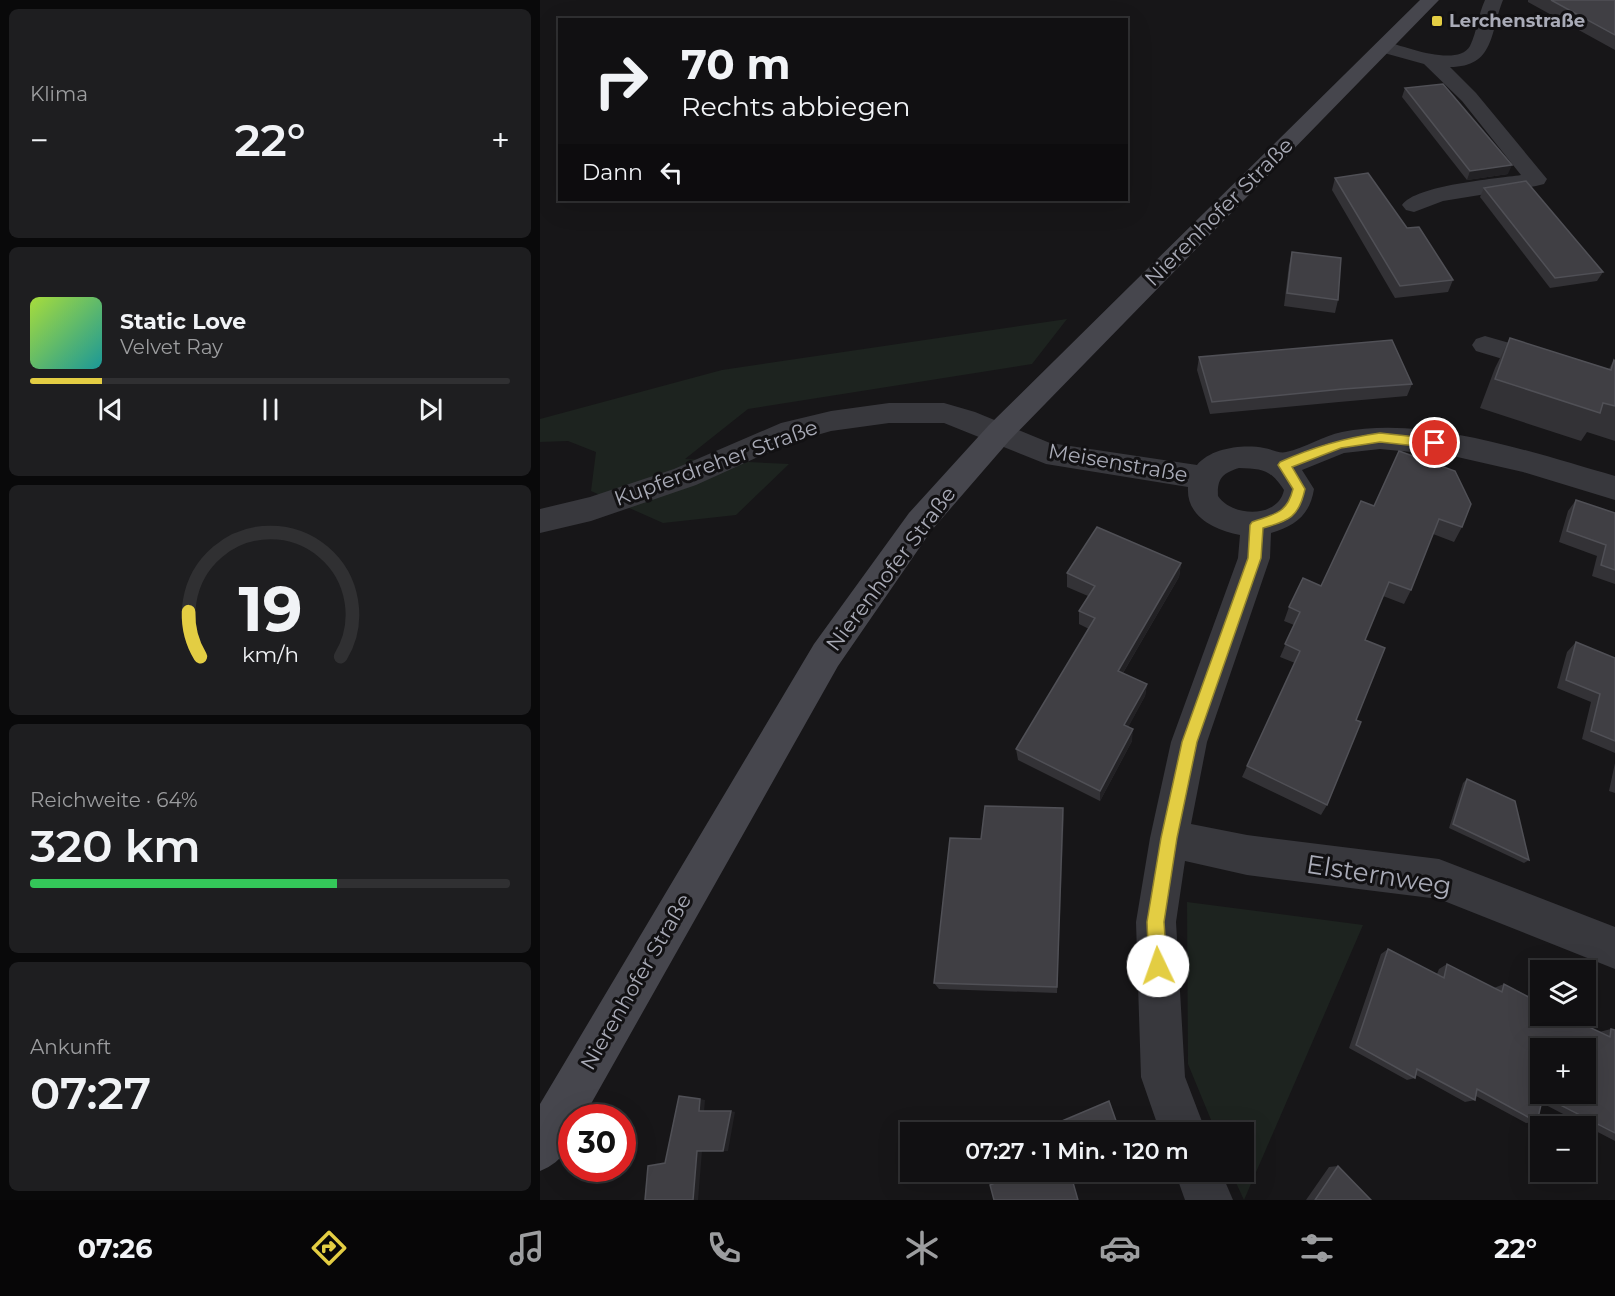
<!DOCTYPE html>
<html lang="de">
<head>
<meta charset="utf-8">
<style>
	body { margin:0; font-family:Montserrat,sans-serif; background:#1e1e20; color:#f1f3f6; height:100vh; display:flex; flex-direction:column; font-size:22px; white-space:nowrap }
	* { box-sizing:border-box; margin:0 }
	p { font-size:20px; color:#9c9d9f }
	.icon { flex:none; width:33px; height:33px; fill:none; stroke:currentColor; stroke-width:2; stroke-linecap:round; stroke-linejoin:round }
	.map { position:relative; flex:1; overflow:hidden }
	.side { display:flex; flex-direction:column; gap:9px; padding:9px; background:#09090a; width:540px }
	.side>* { flex:none }
	.hud { position:absolute; left:18px; top:18px; width:570px; height:183px; border-radius:0px; box-shadow:0 6px 24px #0002,0 0 0 2px #303032; background:#111012; color:#f1f3f6; overflow:hidden }
	.tools { position:absolute; left:990px; top:960px; display:grid; gap:12px }
	.tools a { display:grid; place-items:center; width:66px; height:66px; border-radius:0px; background:#111012; box-shadow:0 6px 24px #0002,0 0 0 2px #303032; font-size:30px }
	.speed { position:absolute; left:18px; top:1104px; display:flex; gap:12px; font-size:30px; font-weight:700; text-align:center }
	.speed>* { display:grid; place-content:center; width:78px; height:78px; border-radius:50%; background:#111012; box-shadow:0 6px 24px #0002,0 0 0 2px #303032; line-height:1 }
	.speed .limit { border:9px solid #d22; background:#fff; color:#111 }
	.pin { position:absolute; display:grid; place-items:center; width:51px; height:51px; color:#fff; margin:-26px; border:3px solid #fff; border-radius:50%; box-shadow:0 2px 6px #0007 }
	.me { position:absolute; width:66px; margin:-33px; rotate:357deg; stroke-linejoin:round; filter:drop-shadow(0 0 4px #0008) }
	.turn { display:flex; align-items:center; gap:21px; height:126px; padding:0 24px; font-size:27px }
	.turn .icon { width:78px; height:78px; stroke-width:2.5 }
	.turn b { display:block; font-size:42px; line-height:51px }
	.then { display:flex; align-items:center; height:57px; padding:0 24px; background:#0003; gap:12px; font-size:22px }
	.big { font-size:45px; font-weight:600; line-height:1.1 }
	.side .tile { flex:1; display:flex; flex-direction:column; justify-content:center; gap:9px; min-width:0; padding:0 21px; border-radius:9px; background:#1e1e20 }
	.side .dial { align-items:center; gap:0 }
	.dial svg { height:156px; overflow:visible; fill:none; stroke:#303032; stroke-width:7; stroke-linecap:round; text-anchor:middle }
	.dial text { fill:#f1f3f6; stroke:none }
	.song { display:flex; align-items:center; gap:18px }
	.cover { width:72px; height:72px; border-radius:9px; background:linear-gradient(135deg,hsl(80 70% 55%),hsl(180 70% 35%)) }
	.played { height:6px; border-radius:3px; background:linear-gradient(90deg,#e3cd43 15%,#303032 15%) }
	.keys { display:flex; justify-content:space-around; direction:ltr }
	.heat { display:flex; justify-content:space-between; align-items:center; font-size:33px; direction:ltr }
	.charge { height:9px; border-radius:4px; background:linear-gradient(90deg,#34c759 64%,#303032 0) }
	.trip { position:absolute; left:360px; top:1122px; width:354px; height:60px; border-radius:0px; background:#111012; box-shadow:0 6px 24px #0002,0 0 0 2px #303032; font-weight:600; line-height:60px; text-align:center }
	.dock { display:flex; height:96px; justify-content:space-around; align-items:center; background:#070607; color:#9c9d9f }
	.dock .icon { width:42px; height:42px }
	.dock .on { color:#e3cd43 }
	.dock b { font-size:27px; color:#f1f3f6 }
	main { display:flex; flex:1; min-height:0 }
	.map>svg:first-child { display:block }
	.green { fill:#1d231f }
	.lines { fill:none; stroke-linecap:round; stroke-linejoin:round }
	.street { fill:#38383d; fill-rule:evenodd }
	.secondary { fill:#46464d; fill-rule:evenodd }
	.wall { fill:#333236 }
	.shaded-wall { fill:#222124 }
	.building { fill:#403f44; stroke:#505056; stroke-width:1.5; fill-rule:evenodd }
	.route { fill:#e3cd43; stroke:#94852c; stroke-width:1.5 }
	.poi-dot { fill:#e3cd43; stroke:#121113; stroke-width:2 }
	.labels { text-anchor:middle; stroke-width:6; stroke-linejoin:round; paint-order:stroke }
	.far-poi-label { font-size:18px; font-weight:bold; fill:#a9abb7; stroke:#121113; text-anchor:start }
	.street-label { font-size:21px; fill:#a9abb7; stroke:#121113 }
	.near-street-label { font-size:26px; fill:#a9abb7; stroke:#121113 }
</style>
</head>
<body>
<main>
<section class="side">
<div class="tile"><p>Klima</p>
<div class="heat"><a>−</a><b class="big">22°</b><a>+</a></div>
</div>
<div class="tile">
<div class="song"><i class="cover"></i><div><b>Static Love</b><p>Velvet Ray</p></div></div>
<div class="played"></div>
<div class="keys"><svg class="icon" aria-label="previous" viewBox="0 0 24 24"><path d="M18 5L8 12l10 7zM5 5v14"/></svg><svg class="icon" aria-label="pause" viewBox="0 0 24 24"><path d="M8 5v14M16 5v14"/></svg><svg class="icon" aria-label="next" viewBox="0 0 24 24"><path d="M6 5l10 7-10 7zM19 5v14"/></svg></div>
</div>
<div class="tile dial"><svg viewBox="0 0 100 80">
<path d="M14 69A42 42 0 1 1 86 69"/>
<path d="M14 69A42 42 0 0 1 8 46" stroke="#e3cd43"/>
<text x="50" y="56" font-size="32" font-weight="700">19</text>
<text x="50" y="72" font-size="11">km/h</text>
</svg></div>
<div class="tile"><p>Reichweite · 64%</p><b class="big">320 km</b><div class="charge"></div></div>
<div class="tile"><p>Ankunft</p><b class="big">07:27</b></div>
</section>
<div class="map">
<svg width="1075" height="1200" viewBox="0 0 1075 1200">
	<rect width="100%" height="100%" fill="#171618"/>
	<g class="green">
		<polygon points="527,319 492,364 208,409 145,459 249,464 196,515 123,523 51,491 56,452 28,441 0,442 0,419 182,370"/>
		<polygon points="647,902 823,925 704,1200 691,1172 704,1172 704,1132 676,1132 648,1064"/>
	</g>
	<g class="lines">
		<g class="street">
			<path d="M 945,0 L 963,0 C 950,32 955,67 910,67 L 936,93 L 1007,179 L 1004,184 L 996,186 L 903,201 L 874,212 L 866,210 L 862,205 C 876,185 955,179 981,175 L 922,101 L 884,64 L 837,51 L 834,47 L 837,43 L 844,41 C 864,46 917,68 930,46 C 937,32 938,15 945,0 Z"/>
			<polygon points="945,336 1075,373 1075,393 936,351 932,345 936,339"/>
			<path d="M 349,403 L 404,403 L 435,412 L 510,443 L 657,465 C 671,448 703,444 724,448 C 731,449 740,454 746,452 C 765,448 783,436 802,432 C 887,415 993,453 1075,476 L 1075,500 L 983,472 L 913,456 L 840,449 L 804,453 L 762,470 L 774,489 C 770,515 755,526 731,533 L 730,558 L 667,742 L 651,824 L 707,835 L 899,859 L 1075,927 L 1075,969 L 899,899 L 707,875 L 645,861 L 636,922 L 645,1077 L 666,1132 L 620,1132 L 601,1077 L 596,922 L 610,838 L 631,742 L 698,558 L 700,535 C 675,530 646,517 648,487 L 506,464 L 404,423 L 349,423 L 291,431 L 249,443 L 156,485 L 51,521 L 0,533 L 0,509 L 50,497 L 134,469 L 241,423 L 291,411 ZM 699,468 C 723,469 730,469 744,490 C 738,519 692,517 678,496 C 677,478 683,473 699,468 Z"/>
			<polygon points="635,1172 681,1172 693,1200 645,1200"/>
		</g>
		<path class="secondary" d="M 880,0 L 899,0 L 469,441 L 391,531 L 298,666 L 43,1118 L 32,1118 C 32,1144 25,1161 0,1171 L 0,1104 L 274,644 L 369,513 L 449,425 Z"/>
	</g>
	<g class="wall">
		<polygon points="988,0 1075,0 1075,50 988,2"/>
		<polygon points="865,88 968,174 927,180 862,97"/>
		<polygon points="795,178 867,228 913,280 908,292 855,298 792,190"/>
		<polygon points="944,188 1063,272 1057,281 1010,288 940,197"/>
		<polygon points="752,252 798,300 795,313 744,306 749,265"/>
		<polygon points="970,338 1069,369 1074,360 1075,361 1075,441 1047,432 1041,441 940,408 955,368"/>
		<polygon points="659,357 872,384 867,396 799,402 670,414 657,370"/>
		<polygon points="859,451 922,527 914,542 893,534 871,590 864,604 843,596 825,640 816,720 787,805 781,815 702,777 755,663 740,657 754,625 744,621 749,607 781,586 834,506"/>
		<polygon points="1036,500 1075,513 1075,584 1052,576 1057,556 1019,542 1028,511"/>
		<polygon points="641,563 639,577 583,673 607,684 605,696 588,727 592,741 560,801 478,760 476,749 549,629 539,624 539,611 548,596 527,587 527,573"/>
		<polygon points="1036,642 1075,658 1075,753 1042,739 1051,702 1017,688 1027,652"/>
		<polygon points="1075,763 1075,793 1069,791"/>
		<polygon points="927,779 989,860 984,863 909,828 923,783"/>
		<polygon points="523,808 517,993 399,989 394,983 441,839"/>
		<polygon points="848,949 897,974 899,969 907,964 954,988 964,984 1059,1032 1071,1029 1075,1030 1075,1141 1002,1103 997,1122 986,1123 936,1096 935,1100 925,1102 876,1075 875,1078 867,1080 809,1048 841,954"/>
		<polygon points="798,1166 831,1200 766,1200 789,1167"/>
	</g>
	<g class="shaded-wall">
		<polygon points="972,165 968,174 927,180 930,171"/>
		<polygon points="641,563 639,577 577,683 578,671"/>
		<polygon points="607,684 605,696 583,737 584,725"/>
		<polygon points="593,729 592,741 560,801 560,791"/>
		<polygon points="523,808 524,818 517,993 517,987"/>
		<polygon points="160,1099 165,1100 164,1112 159,1111"/>
		<polygon points="191,1111 195,1112 188,1151 183,1151"/>
		<polygon points="157,1151 162,1151 158,1200 153,1200"/>
	</g>
	<g class="building">
		<polygon points="1011,0 1075,0 1075,35"/>
		<polygon points="903,84 972,165 930,171 865,88"/>
		<polygon points="828,173 867,228 879,227 913,280 860,286 795,178"/>
		<polygon points="986,181 1063,272 1015,278 944,188"/>
		<polygon points="752,252 801,258 798,300 747,293"/>
		<polygon points="970,338 1071,370 1074,360 1075,361 1075,406 1063,403 1060,413 955,379"/>
		<polygon points="852,340 872,384 803,389 672,402 659,357"/>
		<polygon points="859,451 915,471 931,504 922,527 899,519 871,590 849,582 825,640 845,648 816,720 821,722 787,805 707,766 760,651 745,644 760,612 749,607 763,578 781,586 821,501 834,506"/>
		<polygon points="1036,500 1075,513 1075,570 1061,565 1066,545 1027,531"/>
		<polygon points="557,527 641,563 578,671 607,684 584,725 593,729 560,791 476,749 555,618 539,611 555,586 527,573"/>
		<polygon points="1036,642 1075,658 1075,741 1051,731 1060,694 1026,680"/>
		<polygon points="927,779 975,801 989,860 913,824"/>
		<polygon points="445,806 523,808 517,987 394,983 410,838 441,839"/>
		<path d="M 848,949 L 904,978 L 907,964 L 962,992 L 964,984 L 1000,1003 L 1000,1016 L 1026,1016 L 1070,1037 L 1071,1029 L 1075,1030 L 1075,1133 L 1003,1096 L 997,1122 L 937,1089 L 935,1100 L 877,1069 L 875,1078 L 816,1045 ZM 1000,1048 L 1046,1048 L 1046,1094 L 1000,1094 Z"/>
		<polygon points="139,1096 160,1099 159,1111 191,1111 183,1151 157,1151 153,1200 105,1200 108,1166 125,1163"/>
		<polygon points="569,1101 580,1132 525,1132 522,1121"/>
		<polygon points="798,1166 831,1200 775,1200"/>
		<polygon points="481,1172 530,1172 538,1200 454,1200 450,1185"/>
	</g>
	<path class="route" d="M 840,433 L 895,439 L 901,443 L 895,448 L 840,442 L 801,448 L 752,467 L 765,489 C 759,517 749,521 723,528 L 721,558 L 657,742 L 637,838 L 624,922 L 627,966 L 624,973 L 618,975 L 612,973 L 609,966 L 607,922 L 621,838 L 642,742 L 708,558 L 710,525 L 712,522 C 734,514 747,514 753,489 L 738,465 L 740,462 C 773,447 804,438 840,433 Z"/>
	<rect class="poi-dot" x="891" y="15" width="12" height="12" rx="3"/>
	<g class="labels">
		<g class="far-poi-label">
			<text x="909" y="27">Lerchenstraße</text>
		</g>
		<g class="street-label">
			<text transform="translate(679 212) rotate(-45)" y="7">Nierenhofer Straße</text>
			<text transform="translate(176 463) rotate(-20)" y="7">Kupferdreher Straße</text>
			<text transform="translate(578 463) rotate(10)" y="7">Meisenstraße</text>
			<text transform="translate(351 569) rotate(-53)" y="7">Nierenhofer Straße</text>
			<text transform="translate(96 982) rotate(-60)" y="7">Nierenhofer Straße</text>
		</g>
		<g class="near-street-label">
			<text transform="translate(839 875) rotate(9)" y="9">Elsternweg</text>
		</g>
	</g>
</svg>
<div class="tools">
<a><svg class="icon" aria-label="layers" viewBox="0 0 24 24"><path d="M12 4l9 5-9 5-9-5zM3 14l9 5 9-5"/></svg></a>
<a>+</a>
<a>−</a>
</div>
<div class="speed"><div class="limit">30</div></div>
<div class="pin" style="left:895px;top:443px;background:#d93025"><svg class="icon" aria-label="arrive" viewBox="0 0 24 24"><path d="M6 21V4h12l-3 4 3 4H6"/></svg></div>
<svg class="me" style="left:618px;top:966px" viewBox="-20 -20 40 40"><circle r="19" fill="#fff"/><path d="M0-13L10 11 0 6-10 11z" fill="#e3cd43"/></svg>
<div class="trip">07:27 · 1 Min. · 120 m</div>
<div class="hud">
<div class="turn"><svg class="icon" aria-label="right" viewBox="0 0 24 24"><path d="M7 20v-9h11M14 6l5 5-5 5"/></svg><div><b>70 m</b>Rechts abbiegen</div></div>
<div class="then">Dann<svg class="icon" aria-label="left" viewBox="0 0 24 24"><path d="M17 20v-9H6M10 6l-5 5 5 5"/></svg></div>
</div>
</div>
</main>
<nav class="dock">
<b>07:26</b>
<svg class="icon on" aria-label="directions" viewBox="0 0 24 24"><path d="M12 3l9 9-9 9-9-9zM9 14v-3h6M13 9l2 2-2 2"/></svg>
<svg class="icon" aria-label="music" viewBox="0 0 24 24"><path d="M9 18V5l10-2v13"/><circle cx="6" cy="18" r="3"/><circle cx="16" cy="16" r="3"/></svg>
<svg class="icon" aria-label="phone" viewBox="0 0 24 24"><path d="M5 4h4l2 5-3 2q2 4 5 5l2-3 5 2v4C11 20 4 13 5 4z"/></svg>
<svg class="icon" aria-label="climate" viewBox="0 0 24 24"><path d="M12 3v18M4 7l16 10M4 17L20 7"/></svg>
<svg class="icon" aria-label="car" viewBox="0 0 24 24"><path d="M5 17H2v-5l4-1 3-4h7l3 4 3 1v5h-3M9 17h6M6 11h13"/><circle cx="7" cy="17" r="2"/><circle cx="17" cy="17" r="2"/></svg>
<svg class="icon" aria-label="filters" viewBox="0 0 24 24"><path d="M4 7h16M4 17h16"/><circle cx="9" cy="7" r="2"/><circle cx="15" cy="17" r="2"/></svg>
<b>22°</b>
</nav>
</body>
</html>
